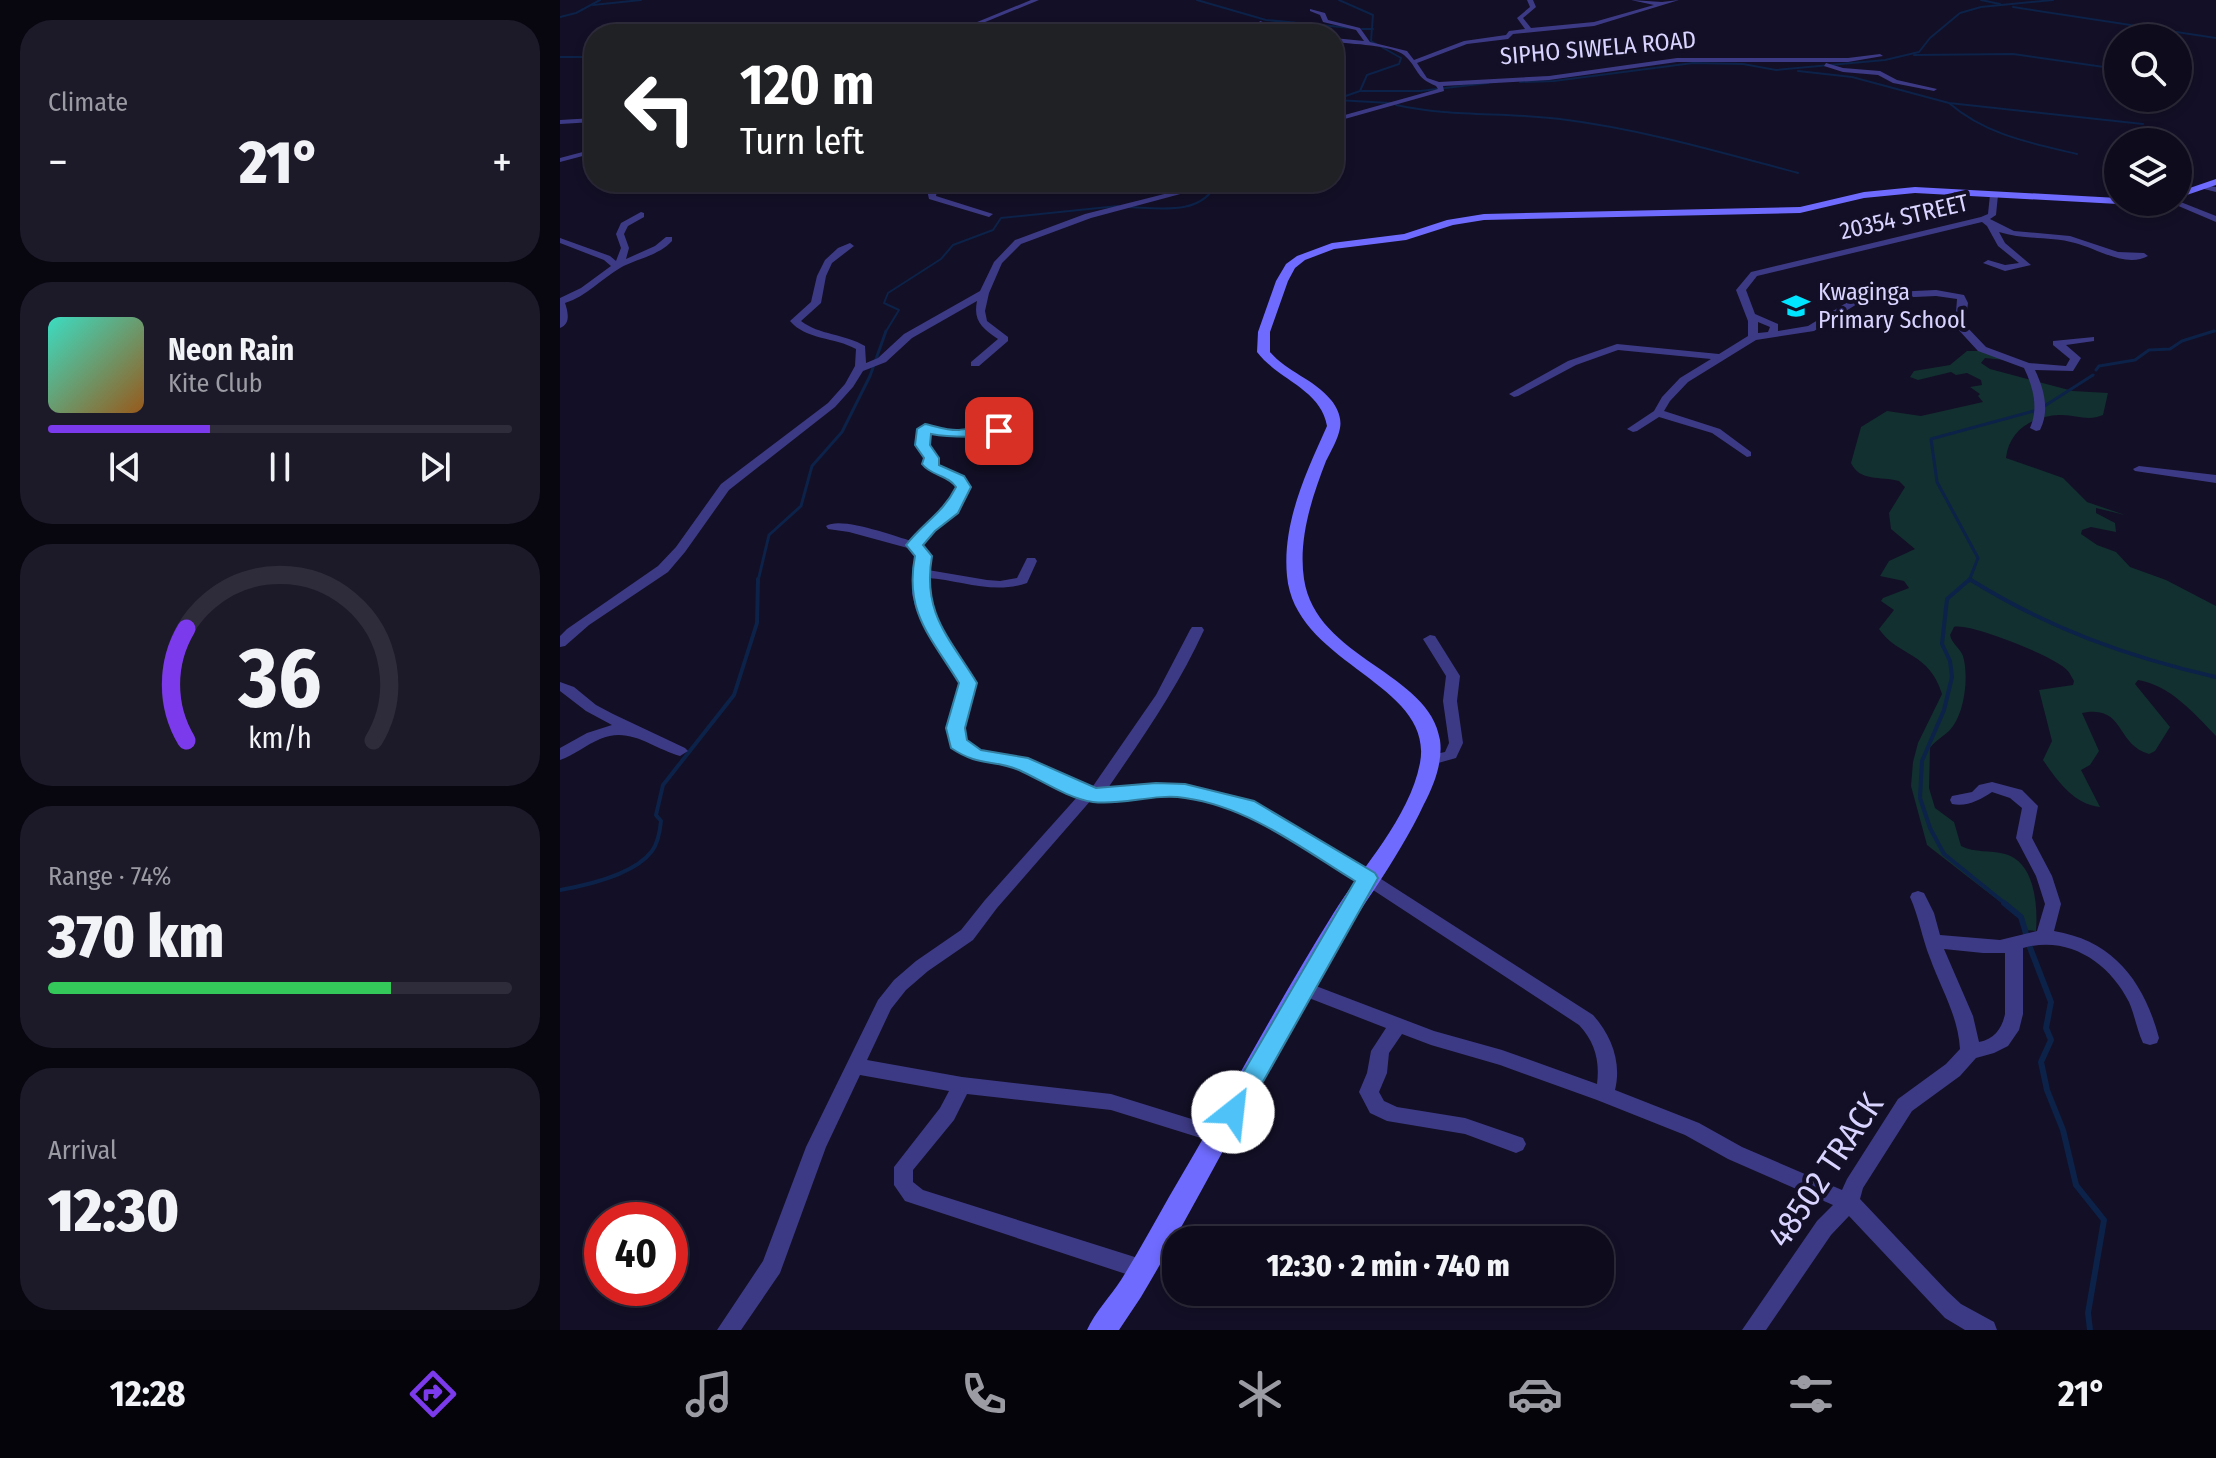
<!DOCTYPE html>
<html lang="en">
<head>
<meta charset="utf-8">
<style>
	body { margin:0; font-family:"Fira Sans Condensed",sans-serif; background:#1c1929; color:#f1f3f6; height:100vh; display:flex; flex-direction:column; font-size:30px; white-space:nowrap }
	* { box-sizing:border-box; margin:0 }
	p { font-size:26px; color:#9b9ba3 }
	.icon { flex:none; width:44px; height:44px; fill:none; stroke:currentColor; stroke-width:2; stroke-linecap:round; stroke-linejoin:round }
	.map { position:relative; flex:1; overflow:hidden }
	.drawer { display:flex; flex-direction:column; gap:20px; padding:20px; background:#08060f; width:560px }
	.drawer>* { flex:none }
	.hud { position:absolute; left:24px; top:24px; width:760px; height:168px; border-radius:32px; box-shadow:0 4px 12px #0003,0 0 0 2px #2e2b3b; background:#202124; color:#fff; overflow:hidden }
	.controls { position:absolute; left:1544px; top:24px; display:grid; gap:16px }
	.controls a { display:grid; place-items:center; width:88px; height:88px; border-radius:50%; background:#0e0b1c; box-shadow:0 4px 12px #0003,0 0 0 2px #2e2b3b; font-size:40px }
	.speed { position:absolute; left:24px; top:1202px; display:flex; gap:16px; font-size:40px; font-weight:700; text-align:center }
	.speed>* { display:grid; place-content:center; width:104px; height:104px; border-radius:50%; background:#0e0b1c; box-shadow:0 4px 12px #0003,0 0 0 2px #2e2b3b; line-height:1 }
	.speed .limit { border:12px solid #d22; background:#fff; color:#111 }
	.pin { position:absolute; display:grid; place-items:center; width:68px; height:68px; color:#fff; margin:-34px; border-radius:16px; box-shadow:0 4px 12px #0006 }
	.me { position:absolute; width:88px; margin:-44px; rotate:29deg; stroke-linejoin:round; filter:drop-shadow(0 0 6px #0008) }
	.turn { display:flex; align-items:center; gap:28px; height:168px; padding:0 24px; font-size:36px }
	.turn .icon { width:104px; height:104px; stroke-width:2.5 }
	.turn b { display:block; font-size:56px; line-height:68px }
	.big { font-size:60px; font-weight:800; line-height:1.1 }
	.drawer .widget { flex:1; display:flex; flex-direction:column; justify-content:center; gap:12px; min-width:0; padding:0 28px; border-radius:32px; background:#1c1929 }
	.drawer .dial { align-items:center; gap:0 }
	.dial svg { height:208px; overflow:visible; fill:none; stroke:#2e2b3b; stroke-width:7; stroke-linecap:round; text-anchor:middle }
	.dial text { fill:#f1f3f6; stroke:none }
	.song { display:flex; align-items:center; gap:24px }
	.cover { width:96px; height:96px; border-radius:12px; background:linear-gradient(135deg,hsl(170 70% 55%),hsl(30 70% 35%)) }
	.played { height:8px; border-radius:4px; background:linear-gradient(90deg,#7c3aed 35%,#2e2b3b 35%) }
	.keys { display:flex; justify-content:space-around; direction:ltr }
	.heat { display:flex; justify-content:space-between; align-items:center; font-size:44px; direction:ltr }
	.charge { height:12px; border-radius:6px; background:linear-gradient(90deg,#34c759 74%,#2e2b3b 0) }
	.trip { position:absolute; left:602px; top:1226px; width:452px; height:80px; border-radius:32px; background:#0e0b1c; box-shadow:0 4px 12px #0003,0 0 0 2px #2e2b3b; font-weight:800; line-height:80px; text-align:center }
	.tab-bar { display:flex; height:128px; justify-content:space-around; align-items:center; background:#06040b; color:#9b9ba3 }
	.tab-bar .icon { width:56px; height:56px }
	.tab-bar .current { color:#7c3aed }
	.tab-bar b { font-size:36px; color:#f1f3f6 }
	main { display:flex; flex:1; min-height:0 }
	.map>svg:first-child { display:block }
	.green { fill:#12302f }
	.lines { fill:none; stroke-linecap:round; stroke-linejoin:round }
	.stream-far3 { stroke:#0c2248; stroke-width:2 }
	.stream-far2 { stroke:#0c2248; stroke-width:3 }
	.stream-far1 { stroke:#0c2248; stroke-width:4 }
	.stream { stroke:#0c2248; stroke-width:6 }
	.street { fill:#3d3a85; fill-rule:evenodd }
	.secondary { fill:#6f6bff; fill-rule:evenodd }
	.route { fill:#4fc3f7; stroke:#337fa1; stroke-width:2 }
	.labels { text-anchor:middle; stroke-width:8; stroke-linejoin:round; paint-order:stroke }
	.far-street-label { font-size:24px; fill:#d9d4ff; stroke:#130f26 }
	.far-poi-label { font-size:24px; fill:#d9d4ff; stroke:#130f26; text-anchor:start }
	.near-street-label { font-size:34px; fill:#d9d4ff; stroke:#130f26 }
</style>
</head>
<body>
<main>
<section class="drawer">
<div class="widget"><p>Climate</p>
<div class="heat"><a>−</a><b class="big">21°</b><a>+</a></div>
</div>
<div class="widget">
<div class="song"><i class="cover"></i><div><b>Neon Rain</b><p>Kite Club</p></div></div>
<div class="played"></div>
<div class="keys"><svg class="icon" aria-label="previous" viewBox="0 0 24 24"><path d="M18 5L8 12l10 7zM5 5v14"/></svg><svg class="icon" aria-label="pause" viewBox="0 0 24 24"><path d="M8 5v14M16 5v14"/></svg><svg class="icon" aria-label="next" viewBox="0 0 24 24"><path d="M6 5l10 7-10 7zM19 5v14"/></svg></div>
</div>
<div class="widget dial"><svg viewBox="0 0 100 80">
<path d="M14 69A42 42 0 1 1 86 69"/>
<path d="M14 69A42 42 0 0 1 14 26" stroke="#7c3aed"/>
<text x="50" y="56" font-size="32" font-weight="700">36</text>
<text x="50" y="72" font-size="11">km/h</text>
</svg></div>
<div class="widget"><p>Range · 74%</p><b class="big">370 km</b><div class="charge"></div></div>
<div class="widget"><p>Arrival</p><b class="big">12:30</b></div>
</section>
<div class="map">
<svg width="1656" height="1330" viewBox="0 0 1656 1330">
	<rect width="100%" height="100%" fill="#130f26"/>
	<path class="green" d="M 1407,351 L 1421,351 L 1445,360 L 1425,358 L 1421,363 L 1430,369 L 1513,391 L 1548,393 L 1543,415 C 1527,422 1515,414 1499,415 C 1473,416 1449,430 1446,458 L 1503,478 L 1527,502 L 1565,515 L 1536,508 L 1536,513 L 1555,523 L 1556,532 L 1531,527 L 1522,530 L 1521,534 L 1537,545 L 1556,552 L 1570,567 L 1606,580 L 1656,606 L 1656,736 C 1635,714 1610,685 1578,680 L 1575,684 L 1610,727 L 1595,751 L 1589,754 C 1555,744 1565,704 1522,713 L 1539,751 L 1530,765 L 1521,770 L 1540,807 C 1513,804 1497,780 1483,760 L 1492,741 L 1479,690 L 1513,685 L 1514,681 C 1512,678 1510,673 1507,670 C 1496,657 1408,622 1394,627 L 1390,635 C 1392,644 1400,648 1403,656 C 1409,676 1405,715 1389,731 C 1382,737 1375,741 1370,748 L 1369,788 L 1375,808 L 1394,822 L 1401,846 C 1415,853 1430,850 1445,854 C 1475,862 1478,906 1476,931 L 1464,930 L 1457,915 L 1367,845 L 1351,786 L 1353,762 L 1358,743 L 1382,694 C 1369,651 1338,657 1319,629 L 1334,610 L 1321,601 L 1323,598 L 1349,588 L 1344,581 L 1320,576 L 1329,561 L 1355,549 L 1331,529 L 1329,513 L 1345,487 L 1339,481 C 1320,476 1300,482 1291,463 L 1301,427 L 1327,411 L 1361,416 L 1423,402 L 1418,396 L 1420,394 L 1410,387 L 1422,385 L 1421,380 L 1407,373 L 1396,375 L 1391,372 L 1358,380 L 1350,377 L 1354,371 L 1390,365 Z"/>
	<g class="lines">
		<g class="stream-far3">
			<polyline points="637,0 706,20 792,28"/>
			<polyline points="1421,0 1440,4"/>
			<polyline points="33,5 81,0"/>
			<polyline points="1453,7 1656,38"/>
			<polyline points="0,17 16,13 40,0"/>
			<polyline points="802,29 813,29"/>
			<polyline points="1354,55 1453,54 1558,69"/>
			<polyline points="0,57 34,57"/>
			<polyline points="1238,71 1292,77 1389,103 1583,124"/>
			<polyline points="960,82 994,81 1133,63 1183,64 1216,70 1325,60 1359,52 1370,38 1400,13 1421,7 1493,0"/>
			<polyline points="800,91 860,91 928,83"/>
			<polyline points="774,100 800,91 807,75 839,64 841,58 811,41 813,15 779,0"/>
			<polyline points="776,100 830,103"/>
			<path d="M 1389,103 C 1426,135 1471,143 1517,154"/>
			<path d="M 836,105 C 890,117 945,112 1000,119 C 1081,129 1160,152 1238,173"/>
			<path d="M 567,207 C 597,208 642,217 657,182"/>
			<polyline points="325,333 339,310 324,303 328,293 381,259 393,245 433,230 441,218 558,206"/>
			<polyline points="1648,333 1656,331"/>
		</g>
		<g class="stream-far2">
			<polyline points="1536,370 1539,366 1575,360 1589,350 1610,349 1622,341 1654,331"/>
			<polyline points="1483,407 1533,375"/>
			<polyline points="198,581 209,535 241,506 252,466 282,432 310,376 326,331"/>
			<polyline points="1409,581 1418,558 1377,482 1371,439 1474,411"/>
		</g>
		<g class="stream-far1">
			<polyline points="1410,579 1387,599 1382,644 1390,661 1392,677 1384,710 1362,761 1360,798 1370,828 1384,854 1447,905"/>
			<path d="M 1411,580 C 1488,628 1568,657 1656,677"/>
			<path d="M 0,890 C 28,885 74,875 92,851 C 98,843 100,831 101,821 L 96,815 L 103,785 L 174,695 L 197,623 L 198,579"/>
		</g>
		<g class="stream">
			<polyline points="1444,903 1461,917 1467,937"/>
			<polyline points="1469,945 1491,1002 1486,1028 1491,1040 1481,1062 1487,1090 1503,1130 1516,1185 1544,1220 1528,1313 1530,1330"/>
		</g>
		<g class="street">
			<polygon points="471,0 479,0 396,34 388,34"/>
			<path d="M 967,0 L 973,0 L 976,7 L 963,18 L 971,28 L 1034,22 L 1094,5 L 1071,0 L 1102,2 L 1119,0 L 1034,26 L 953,34 L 948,39 L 907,44 L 857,63 L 867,78 L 879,82 L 989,76 L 1117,58 L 1288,58 L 1320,54 L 1323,56 L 1288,62 L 1117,62 L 989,80 L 883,86 L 884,91 L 774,122 L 774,118 L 878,89 L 876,86 C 854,77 859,68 844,55 C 832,45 791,44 774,42 L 774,38 L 804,41 L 796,30 L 763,22 L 760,15 L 750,11 L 750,9 L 765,13 L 768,20 L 800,28 L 810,42 L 847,51 L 854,60 L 904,41 L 946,35 L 949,31 L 965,29 L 957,18 L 970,7 Z"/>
			<polygon points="700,21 733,33 734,34 725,34 698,24"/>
			<polygon points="1266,63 1283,68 1320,71 1337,80 1377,89 1374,91 1333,83 1318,75 1283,72 1264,66"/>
			<polygon points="34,118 34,122 0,124 0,120"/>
			<polygon points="34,149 34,153 0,162 0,158"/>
			<polygon points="370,182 378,182 377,186 398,182 414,182 377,191 376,196 433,214 429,217 369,199 367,190"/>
			<path d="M 652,182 L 665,182 L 531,218 L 461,244 L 442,263 L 429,293 L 425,311 L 427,321 L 448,337 L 448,341 L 419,366 L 411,366 L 411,362 L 438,339 C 422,328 413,321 417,301 L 352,338 L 326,362 L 303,371 L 293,387 L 275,407 L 169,490 L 125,552 L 108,572 L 29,625 L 5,646 L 0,647 L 0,636 L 7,629 L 98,566 L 116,547 L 161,484 L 268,403 L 285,384 L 295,366 L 296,349 C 275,337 246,340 230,321 L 251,302 L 257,276 L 265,260 L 278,248 L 290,243 L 294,246 L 272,263 L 266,276 L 261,303 L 241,321 C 259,335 285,334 305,346 L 306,363 L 318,358 L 344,334 L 420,291 L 434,262 L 455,240 L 525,214 Z"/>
			<polygon points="1644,185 1656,187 1656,192 1644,189"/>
			<path d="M 1434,193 L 1438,195 L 1436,215 L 1430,219 L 1454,231 L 1510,236 L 1558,252 L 1584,253 L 1588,256 C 1566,268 1538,249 1515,243 C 1490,236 1464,240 1439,232 L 1445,243 L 1471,265 L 1445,271 L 1423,263 L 1428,260 L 1445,265 L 1459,263 L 1438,246 L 1427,226 L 1422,222 L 1197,276 L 1186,290 L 1195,314 L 1218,324 L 1218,331 L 1248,326 L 1291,300 L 1311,293 L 1376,290 L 1404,295 L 1408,303 L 1405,325 L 1426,347 L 1469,363 L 1506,366 L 1510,359 L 1493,345 L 1493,341 L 1534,337 L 1534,341 L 1506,345 L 1521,358 L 1513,371 L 1475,370 C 1484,389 1490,410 1480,430 L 1476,431 L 1470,428 C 1479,407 1473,387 1464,368 L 1418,351 L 1395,326 L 1397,299 L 1376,296 L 1312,299 L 1297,304 L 1254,331 L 1196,340 L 1128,382 L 1110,401 L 1104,411 L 1160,429 L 1191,452 L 1191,456 L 1187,457 L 1152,433 L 1099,417 L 1077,431 L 1073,432 L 1067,429 L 1094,411 L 1102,397 L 1120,378 L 1151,359 L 1058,350 L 1016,365 L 958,396 L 954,397 L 949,394 L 1008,361 L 1057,344 L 1159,354 L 1188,336 L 1188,321 L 1176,290 L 1191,272 L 1421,217 L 1428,214 L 1430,195 ZM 1198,322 L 1210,327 L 1208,332 L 1198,333 Z"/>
			<polygon points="1618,201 1656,216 1656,222 1609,202"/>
			<path d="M 81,212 L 84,213 L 84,217 L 68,226 L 64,234 L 69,248 L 66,259 L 95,246 L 106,237 L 112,237 L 112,241 C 98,256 78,258 60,268 C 41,279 27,296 5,303 C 8,312 11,324 0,328 L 0,298 L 21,288 L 51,266 L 44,260 L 0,243 L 0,238 L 50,256 L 56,261 L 61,248 L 56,234 L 61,223 Z"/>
			<path d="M 365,426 C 376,427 388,431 399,431 C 414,430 430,422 445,431 L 439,434 L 414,433 L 399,437 L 370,433 L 368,445 L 378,458 L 377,464 L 403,477 L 410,487 L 398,508 L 362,544 L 369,552 L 368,570 L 427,580 L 440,581 L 457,578 L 467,558 L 475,558 L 477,561 L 467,583 C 433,595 401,580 367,578 C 363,617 395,651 415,683 L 402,735 L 409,747 L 418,751 L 466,759 L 531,789 L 596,695 L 630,630 L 632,627 L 642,627 L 644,630 C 618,687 583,737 548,788 L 625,786 L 693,802 L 793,861 L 1033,1015 C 1051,1035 1062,1062 1055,1090 L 1139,1123 L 1182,1147 L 1282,1190 L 1287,1179 L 1338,1099 L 1386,1064 L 1400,1049 C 1398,1015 1381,989 1370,958 C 1362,938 1359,917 1350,897 L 1352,893 L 1358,891 L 1364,893 L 1374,913 L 1380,935 L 1440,940 L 1477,931 L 1485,904 L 1476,876 L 1456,838 L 1462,808 L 1450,798 L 1432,792 C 1420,800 1407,807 1392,804 L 1390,800 L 1392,796 L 1412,792 L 1419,785 L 1432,782 L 1462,790 L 1478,806 L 1472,838 L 1492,876 L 1501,904 L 1494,931 C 1554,941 1584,982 1599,1038 L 1597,1043 L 1590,1045 L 1583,1043 C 1577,1030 1575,1016 1569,1002 C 1549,962 1508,935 1463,948 L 1463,1014 L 1459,1030 L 1448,1046 L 1434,1053 L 1416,1058 L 1400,1076 L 1352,1111 L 1303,1188 L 1300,1199 L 1387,1291 L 1401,1304 L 1434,1322 L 1437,1330 L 1405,1330 L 1385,1318 L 1289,1216 L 1271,1235 L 1206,1330 L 1182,1330 L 1257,1221 L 1273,1205 L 1168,1159 L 1125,1135 L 1037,1100 L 940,1065 L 871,1045 L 842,1034 L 829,1053 L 827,1073 L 819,1092 L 824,1101 L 837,1107 L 905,1118 L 963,1138 L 966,1144 L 963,1150 L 956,1153 L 905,1134 L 827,1121 L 810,1113 L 799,1092 L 807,1073 L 811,1051 L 826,1028 L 736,993 L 733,988 L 736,983 L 742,981 L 748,983 L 874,1031 L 942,1050 L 1037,1084 C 1040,1061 1035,1042 1019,1025 L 781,869 L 682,810 L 625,796 L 532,799 L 437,908 L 413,940 L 368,971 L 346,990 L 331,1009 L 307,1060 L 402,1077 L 551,1094 L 667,1130 L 670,1136 L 667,1142 L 660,1144 L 551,1110 L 407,1094 L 394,1120 L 353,1170 L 353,1182 L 363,1190 L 581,1259 L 589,1262 L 592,1269 L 589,1276 L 581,1279 L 345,1201 L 334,1185 L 334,1167 L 380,1108 L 389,1091 L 300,1075 L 266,1147 L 220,1273 L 181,1330 L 157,1330 L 203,1261 L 246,1147 L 318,1000 L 334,980 L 356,961 L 401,930 L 425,900 L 518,796 L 457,767 L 415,760 L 399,753 L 388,735 L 401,683 L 356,610 L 352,593 L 357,552 L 355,550 L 289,532 L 268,529 L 266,526 C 281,516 333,536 352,541 L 389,503 L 398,487 L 395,481 L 365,466 L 366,458 L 356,445 L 359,429 ZM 1384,949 L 1423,953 L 1445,953 L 1445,1014 C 1442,1029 1434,1039 1419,1042 L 1413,1016 Z"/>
			<polygon points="1579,466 1656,475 1656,483 1575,471 1573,469"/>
			<polygon points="870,635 875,636 900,676 897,701 903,743 896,758 871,765 866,764 863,760 866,756 885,752 889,743 883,701 886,676 863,639"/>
			<path d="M 0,682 L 14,687 L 36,705 L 53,714 L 125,748 L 128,751 L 120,756 C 92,748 70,726 40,739 C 26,745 14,755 0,760 L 0,748 L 27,733 L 52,725 L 26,711 L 0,691 Z"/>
		</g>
		<g class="secondary">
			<polygon points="1656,179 1656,185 1618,198 1618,192"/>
			<path d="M 1355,187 L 1558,198 L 1558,202 L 1563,202 L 1558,204 L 1355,193 L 1304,198 L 1240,213 L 924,220 L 893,225 L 846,240 L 774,249 L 745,260 L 735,268 L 728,281 L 710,332 L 710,352 C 727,372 754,379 771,400 C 777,407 782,418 780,428 C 778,439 771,451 766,461 C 752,497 738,539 744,579 C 756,659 870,672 880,740 C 883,762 874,785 864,804 C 836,864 793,917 760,974 C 699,1081 644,1191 581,1297 L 559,1330 L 527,1330 C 535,1312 550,1297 561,1280 C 578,1253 593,1225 609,1197 C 665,1103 715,1007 773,914 C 802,867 849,819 860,763 C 875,683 735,665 727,576 C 722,523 746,473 767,426 C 761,389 718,380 697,352 L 698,332 L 716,281 L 726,264 L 737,256 L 772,243 L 844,234 L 887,220 L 924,214 L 1240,207 L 1304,192 Z"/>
		</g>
	</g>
	<path class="route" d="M 365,424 C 375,426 389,431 399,430 C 415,428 432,421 446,431 C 434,439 387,437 371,434 L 370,445 L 379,458 L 379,465 L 404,476 L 411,487 L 398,513 L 375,531 L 363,545 L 372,556 C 362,613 389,637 417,683 L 405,728 L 407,740 L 421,750 L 468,758 L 536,788 L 596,783 L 625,784 L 694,801 L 815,873 L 818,878 L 682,1119 L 673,1122 L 664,1119 L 660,1112 L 795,881 C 741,848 689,807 625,798 C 594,793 563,806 533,802 C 507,798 483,781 459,770 C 433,759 419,767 391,748 L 386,728 L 399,683 C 371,637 344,612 355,556 L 346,545 C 364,522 383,513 396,487 C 388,475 371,476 362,464 L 364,458 L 355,445 L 357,429 Z"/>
	<defs>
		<g id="school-bare" transform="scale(2.16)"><path d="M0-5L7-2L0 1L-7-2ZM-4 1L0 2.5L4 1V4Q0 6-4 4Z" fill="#00e5ff" stroke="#130f26" stroke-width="2.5" paint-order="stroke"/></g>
	</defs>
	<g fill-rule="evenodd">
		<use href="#school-bare" x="1236" y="306"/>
	</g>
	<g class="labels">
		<g class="far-street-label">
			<text transform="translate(1038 48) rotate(-5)" y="8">SIPHO SIWELA ROAD</text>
			<text transform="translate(1344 217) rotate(-13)" y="8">20354 STREET</text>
		</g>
		<g class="far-poi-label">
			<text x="1258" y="300">Kwaginga<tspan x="1258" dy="28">Primary School</tspan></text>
		</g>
		<g class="near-street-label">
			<text transform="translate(1265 1170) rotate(-56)" y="12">48502 TRACK</text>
		</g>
	</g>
</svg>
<div class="controls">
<a><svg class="icon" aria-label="search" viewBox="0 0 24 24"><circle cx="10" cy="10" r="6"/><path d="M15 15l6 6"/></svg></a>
<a><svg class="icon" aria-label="layers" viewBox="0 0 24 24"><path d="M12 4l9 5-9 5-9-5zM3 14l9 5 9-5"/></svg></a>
</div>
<div class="speed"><div class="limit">40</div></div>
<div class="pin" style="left:439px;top:431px;background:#d93025"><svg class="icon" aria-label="arrive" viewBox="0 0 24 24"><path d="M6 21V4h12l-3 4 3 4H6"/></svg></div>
<svg class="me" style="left:673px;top:1112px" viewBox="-20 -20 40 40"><circle r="19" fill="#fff"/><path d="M0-13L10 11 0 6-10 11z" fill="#4fc3f7"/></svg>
<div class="trip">12:30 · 2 min · 740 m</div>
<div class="hud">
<div class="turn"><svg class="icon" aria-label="left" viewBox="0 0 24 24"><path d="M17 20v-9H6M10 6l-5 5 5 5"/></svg><div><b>120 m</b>Turn left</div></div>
</div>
</div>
</main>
<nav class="tab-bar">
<b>12:28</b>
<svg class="icon current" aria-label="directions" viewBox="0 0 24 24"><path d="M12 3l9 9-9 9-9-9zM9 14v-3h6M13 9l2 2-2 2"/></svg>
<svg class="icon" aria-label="music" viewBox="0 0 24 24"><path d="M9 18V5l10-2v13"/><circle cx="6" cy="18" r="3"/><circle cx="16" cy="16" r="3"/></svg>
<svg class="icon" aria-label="phone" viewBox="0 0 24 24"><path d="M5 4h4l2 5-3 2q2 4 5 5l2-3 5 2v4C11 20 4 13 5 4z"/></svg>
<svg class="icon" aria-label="climate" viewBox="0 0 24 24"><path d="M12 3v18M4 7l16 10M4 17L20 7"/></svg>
<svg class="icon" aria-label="car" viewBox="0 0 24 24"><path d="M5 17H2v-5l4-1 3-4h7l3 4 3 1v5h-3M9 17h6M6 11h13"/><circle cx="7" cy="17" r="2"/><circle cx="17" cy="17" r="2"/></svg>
<svg class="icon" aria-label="filters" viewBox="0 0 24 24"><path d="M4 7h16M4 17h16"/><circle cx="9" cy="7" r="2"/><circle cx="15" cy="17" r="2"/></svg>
<b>21°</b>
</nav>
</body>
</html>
